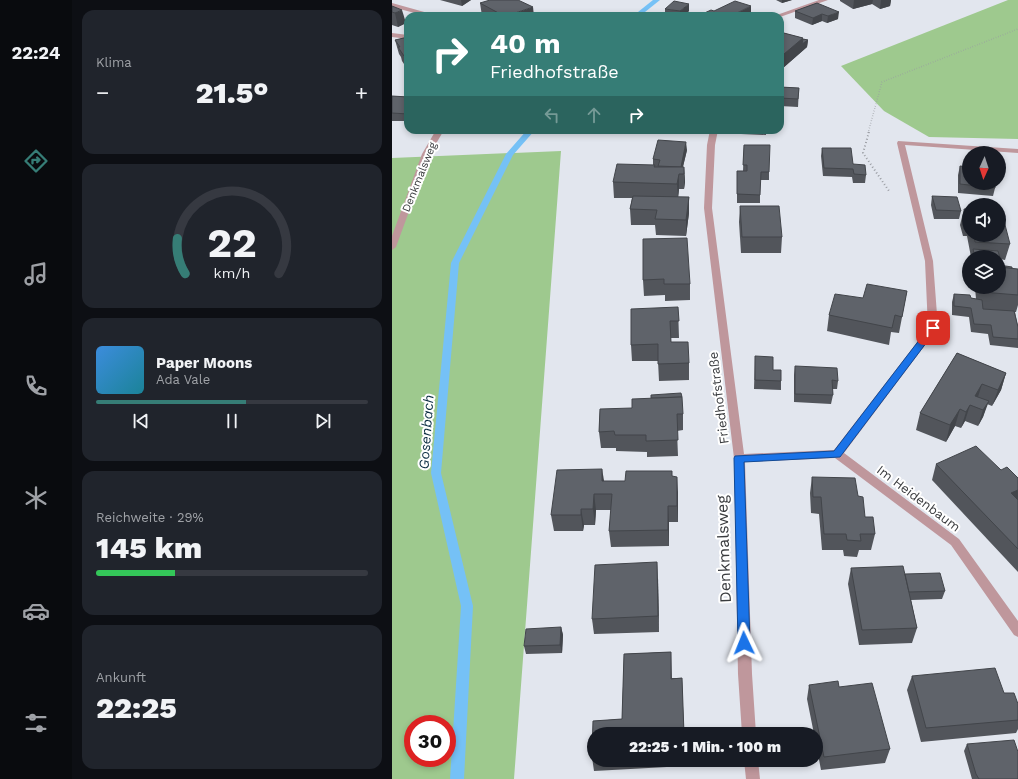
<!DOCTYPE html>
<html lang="de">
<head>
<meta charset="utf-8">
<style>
	body { margin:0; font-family:"Work Sans",sans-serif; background:#20242c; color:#f1f3f6; height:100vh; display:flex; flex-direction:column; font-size:15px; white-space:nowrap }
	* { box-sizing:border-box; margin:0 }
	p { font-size:13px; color:#9ea1a6 }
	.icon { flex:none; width:22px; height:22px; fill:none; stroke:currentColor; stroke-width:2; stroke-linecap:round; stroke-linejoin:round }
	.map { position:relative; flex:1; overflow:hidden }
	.drawer { display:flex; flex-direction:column; gap:10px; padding:10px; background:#0d0f14; width:320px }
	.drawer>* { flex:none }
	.guide { position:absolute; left:12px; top:12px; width:380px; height:122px; border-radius:12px; box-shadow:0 2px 6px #0003; background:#367d76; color:#fff; overflow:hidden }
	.needle { width:26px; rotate:183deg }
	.fabs { position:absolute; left:570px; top:146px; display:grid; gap:8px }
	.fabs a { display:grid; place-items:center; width:44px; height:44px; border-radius:50%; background:#171b24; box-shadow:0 2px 6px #0003; font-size:20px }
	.speed { position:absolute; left:12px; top:715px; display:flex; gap:8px; font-size:20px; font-weight:700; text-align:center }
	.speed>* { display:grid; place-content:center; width:52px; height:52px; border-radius:50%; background:#171b24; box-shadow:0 2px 6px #0003; line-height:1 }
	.speed .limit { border:6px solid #d22; background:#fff; color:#111 }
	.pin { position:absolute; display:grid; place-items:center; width:34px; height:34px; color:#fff; margin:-17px; border-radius:8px; box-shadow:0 2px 6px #0006 }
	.me { position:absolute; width:44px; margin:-22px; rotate:358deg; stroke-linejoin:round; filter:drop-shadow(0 0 3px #0008) }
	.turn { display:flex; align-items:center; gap:14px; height:84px; padding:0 20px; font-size:18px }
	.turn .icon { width:52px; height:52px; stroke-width:2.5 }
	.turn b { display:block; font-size:28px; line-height:34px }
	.lanes { display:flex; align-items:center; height:38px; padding:0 20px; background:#0003; justify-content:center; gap:20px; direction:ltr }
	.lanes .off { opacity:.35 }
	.big { font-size:30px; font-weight:800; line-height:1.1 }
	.drawer .card { flex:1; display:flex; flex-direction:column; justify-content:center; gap:6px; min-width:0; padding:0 14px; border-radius:12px; background:#20242c }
	.drawer .dial { align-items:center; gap:0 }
	.dial svg { height:104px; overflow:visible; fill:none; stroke:#363941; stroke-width:7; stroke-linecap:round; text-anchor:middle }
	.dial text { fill:#f1f3f6; stroke:none }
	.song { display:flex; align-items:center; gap:12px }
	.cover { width:48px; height:48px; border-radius:6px; background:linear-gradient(135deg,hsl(210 70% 55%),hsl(190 70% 35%)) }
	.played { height:4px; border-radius:2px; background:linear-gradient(90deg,#367d76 55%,#363941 55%) }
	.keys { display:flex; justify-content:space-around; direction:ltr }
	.heat { display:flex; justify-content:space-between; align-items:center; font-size:22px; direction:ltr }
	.charge { height:6px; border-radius:3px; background:linear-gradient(90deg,#34c759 29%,#363941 0) }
	.trip { position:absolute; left:195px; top:727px; width:236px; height:40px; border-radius:20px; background:#171b24; box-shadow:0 2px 6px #0003; font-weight:800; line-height:40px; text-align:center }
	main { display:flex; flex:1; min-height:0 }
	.tabs { display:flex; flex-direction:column; width:72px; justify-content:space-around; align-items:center; background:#090b0e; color:#9ea1a6 }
	.tabs .icon { width:28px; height:28px }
	.tabs .active { color:#367d76 }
	.tabs b { font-size:18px; color:#f1f3f6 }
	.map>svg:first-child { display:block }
	.green { fill:#9ec98e; fill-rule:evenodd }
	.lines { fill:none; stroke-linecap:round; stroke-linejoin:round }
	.stream { fill:#75c1f6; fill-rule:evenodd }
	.path-far1 { stroke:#999ca2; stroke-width:1.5; stroke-dasharray:0.5 2; stroke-linecap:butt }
	.path { stroke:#999ca2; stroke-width:2; stroke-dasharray:1 2.5; stroke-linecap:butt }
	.minor { fill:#bf979c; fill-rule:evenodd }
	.wall { fill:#52555b }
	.shaded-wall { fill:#42454a }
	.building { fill:#5f636a; stroke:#42454a }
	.route { fill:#1a73e8; stroke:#114b97 }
	.labels { text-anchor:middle; stroke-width:4; stroke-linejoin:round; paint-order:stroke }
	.far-street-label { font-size:11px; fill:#393b3e; stroke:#fff }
	.street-label { font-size:13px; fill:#393b3e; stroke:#fff }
	.water-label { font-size:14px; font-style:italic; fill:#0c2e43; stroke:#fff }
	.near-street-label { font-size:16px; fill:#393b3e; stroke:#fff }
</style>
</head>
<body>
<main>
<nav class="tabs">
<b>22:24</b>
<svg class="icon active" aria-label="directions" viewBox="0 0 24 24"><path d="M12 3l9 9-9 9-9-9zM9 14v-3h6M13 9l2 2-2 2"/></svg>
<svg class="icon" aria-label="music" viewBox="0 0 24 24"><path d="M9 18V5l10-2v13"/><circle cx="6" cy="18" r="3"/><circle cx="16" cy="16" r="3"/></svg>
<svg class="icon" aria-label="phone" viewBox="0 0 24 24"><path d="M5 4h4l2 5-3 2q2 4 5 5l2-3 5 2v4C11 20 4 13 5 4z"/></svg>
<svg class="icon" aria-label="climate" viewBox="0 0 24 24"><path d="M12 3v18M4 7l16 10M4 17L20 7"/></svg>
<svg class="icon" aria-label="car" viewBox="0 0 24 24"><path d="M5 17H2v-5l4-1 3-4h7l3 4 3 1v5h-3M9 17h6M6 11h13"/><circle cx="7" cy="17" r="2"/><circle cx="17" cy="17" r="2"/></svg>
<svg class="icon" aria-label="filters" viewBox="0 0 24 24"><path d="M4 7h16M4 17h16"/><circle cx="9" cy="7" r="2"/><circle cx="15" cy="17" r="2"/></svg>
</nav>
<section class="drawer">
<div class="card"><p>Klima</p>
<div class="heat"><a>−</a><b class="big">21.5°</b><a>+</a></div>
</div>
<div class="card dial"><svg viewBox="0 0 100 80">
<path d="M14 69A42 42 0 1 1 86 69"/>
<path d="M14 69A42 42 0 0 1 8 42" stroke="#367d76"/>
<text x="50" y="56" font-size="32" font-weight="700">22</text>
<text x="50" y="72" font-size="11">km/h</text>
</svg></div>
<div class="card">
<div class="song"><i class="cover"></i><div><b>Paper Moons</b><p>Ada Vale</p></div></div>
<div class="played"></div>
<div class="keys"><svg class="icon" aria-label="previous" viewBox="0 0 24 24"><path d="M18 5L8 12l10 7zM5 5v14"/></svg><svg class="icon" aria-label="pause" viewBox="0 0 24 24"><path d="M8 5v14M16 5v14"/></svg><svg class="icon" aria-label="next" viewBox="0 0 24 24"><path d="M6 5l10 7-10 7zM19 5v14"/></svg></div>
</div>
<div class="card"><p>Reichweite · 29%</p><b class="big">145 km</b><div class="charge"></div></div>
<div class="card"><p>Ankunft</p><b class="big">22:25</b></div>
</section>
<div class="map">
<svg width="626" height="779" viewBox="0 0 626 779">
	<rect width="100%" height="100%" fill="#e2e6ee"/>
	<g class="green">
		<polygon points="616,0 626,0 626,139 537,137 492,111 449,66"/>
		<path d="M 169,151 L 122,779 L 0,779 L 0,158 ZM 21,724 L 55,724 L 55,758 L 21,758 Z"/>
	</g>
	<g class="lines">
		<g class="stream">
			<polygon points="261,0 268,0 248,16 241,16"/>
			<polygon points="135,130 143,130 121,155 67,263 49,473 81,606 72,779 58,779 69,606 39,473 59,263 114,154"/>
		</g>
		<polyline class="path-far1" points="476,133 490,82 626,29"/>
		<polyline class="path" points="477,132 471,153 497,191"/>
		<g class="minor">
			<polygon points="427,0 436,0 388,17 382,16"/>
			<polygon points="0,3 43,15 44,16 34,16 0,7"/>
			<polygon points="0,33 16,35 16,39 0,37"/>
			<polygon points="44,130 52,130 38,154 4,247 0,250 0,236 30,154"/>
			<polygon points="318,130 326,130 323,145 320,208 352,454 442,450 536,328 533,261 505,143 506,141 626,149 626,153 513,145 541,261 546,328 452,453 567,539 626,621 626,637 622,635 559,545 443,458 353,462 360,674 364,734 350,734 346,674 342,458 312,208 315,145"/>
			<polygon points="352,760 366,760 368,779 354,779"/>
		</g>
	</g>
	<g class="wall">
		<polygon points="48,0 79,0 70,6"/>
		<polygon points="384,0 400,0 390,3"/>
		<polygon points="448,0 499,0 498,6 488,9 480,4 461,9 448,1"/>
		<polygon points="88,3 142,16 90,16"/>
		<polygon points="425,3 446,19 435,23 430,21 420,25 403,18 403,11"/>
		<polygon points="0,6 14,23 6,27 0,25"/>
		<polygon points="273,9 297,11 291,16 273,16"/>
		<polygon points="388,32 411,38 411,39 416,40 415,47 391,68 388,67"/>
		<polygon points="16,37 16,70 10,61 9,57 7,54 3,40"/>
		<polygon points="388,87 407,88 406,107 388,106"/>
		<polygon points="0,96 16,97 16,121 0,121"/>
		<polygon points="349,130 374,130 374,135 349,134"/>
		<polygon points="352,145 377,172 377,180 368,180 368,203 345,203 345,171 351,171"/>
		<polygon points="430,148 461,164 474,175 473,183 461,183 460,177 431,176 429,156"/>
		<polygon points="295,150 291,167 292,167 293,182 292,189 287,189 286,197 297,197 297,213 294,236 264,235 263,225 239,225 238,209 240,198 222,198 221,182 261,165 261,159"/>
		<polygon points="568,166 603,188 601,196 566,193 566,175"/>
		<polygon points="540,196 569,211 567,219 542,219 539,205"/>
		<polygon points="348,206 390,237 389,253 349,253 347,222"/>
		<polygon points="572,209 577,209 577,235 607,235 618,244 613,260 608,259 607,262 607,257 579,257 575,236 571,236 568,225"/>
		<polygon points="251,239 298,284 298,300 273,301 273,295 252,296 251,280"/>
		<polygon points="620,269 626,272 626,305 624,312 623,312 626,327 626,348 598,345 596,334 579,332 577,317 560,315 560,302 562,294 579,298 584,299 583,287 607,287"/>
		<polygon points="515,291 507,333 499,332 497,345 435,331 437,315 471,298"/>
		<polygon points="286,307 287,338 279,338 279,342 297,363 297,380 267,381 266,361 240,361 239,345"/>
		<polygon points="565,353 614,373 609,390 600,406 595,404 591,417 586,426 573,421 569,428 563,426 554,442 524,430 528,413"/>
		<polygon points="363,356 381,370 389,381 389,390 362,389"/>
		<polygon points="403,366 446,381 445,389 440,389 441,395 439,404 402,402 402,375"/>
		<polygon points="208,409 291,414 291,430 285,431 286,456 255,457 255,452 224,451 224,448 209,448 207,432"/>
		<polygon points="544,464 609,470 626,478 626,572 540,480"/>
		<polygon points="280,476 286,493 286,522 277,522 277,546 219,547 217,531 219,510 204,510 203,525 192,525 191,531 162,531 159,515 212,481 233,481"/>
		<polygon points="420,477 466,496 473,517 483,534 479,550 467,550 465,557 452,556 451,550 430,550 427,514 419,513 418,493"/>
		<polygon points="459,568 513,574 553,591 550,599 519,600 525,628 520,643 467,645 456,584"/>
		<polygon points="266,578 267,632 202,634 200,619"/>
		<polygon points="169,627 171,635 170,653 134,654 132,646"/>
		<polygon points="279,652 280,678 290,678 292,734 202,734 202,760 293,760 293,766 202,771 200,757 201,721 230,719 232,654"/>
		<polygon points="520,676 612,693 626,720 626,729 624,733 529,742 515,690"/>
		<polygon points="417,685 447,687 498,749 493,763 429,770 424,744 424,734 422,734 415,699"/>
		<polygon points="575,744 626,779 580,779 572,751"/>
	</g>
	<g class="shaded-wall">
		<polygon points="69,0 79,0 70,6"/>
		<polygon points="390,0 400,0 390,3"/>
		<polygon points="462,0 481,0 480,4 461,9"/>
		<polygon points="489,0 499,0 498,6 488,9"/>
		<polygon points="297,4 297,11 291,16 288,16 288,11"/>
		<polygon points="359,6 359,16 339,16"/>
		<polygon points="141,7 142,16 124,16 123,13"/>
		<polygon points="10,10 14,23 6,27 3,13"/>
		<polygon points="447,12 446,19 435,23 436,16"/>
		<polygon points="430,14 430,21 420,25 421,18"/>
		<polygon points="411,38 410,44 416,40 415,47 391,68 392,54"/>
		<polygon points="16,55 16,70 12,56"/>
		<polygon points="294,142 295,150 289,174 288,167"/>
		<polygon points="292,167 293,182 292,189"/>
		<polygon points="287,174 287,189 286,199 285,184"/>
		<polygon points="297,197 297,213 294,236 294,220"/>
		<polygon points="614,373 609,390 600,406 606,390"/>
		<polygon points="590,384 585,400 583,396"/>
		<polygon points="597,401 591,417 586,426 591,410"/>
		<polygon points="578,405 573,421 569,428 574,412"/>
		<polygon points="568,409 563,426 554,442 558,425"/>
		<polygon points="210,469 213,486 210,481"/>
		<polygon points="285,477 286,493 286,522 285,506"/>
		<polygon points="626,490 626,503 619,493"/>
		<polygon points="202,494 204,510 203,525 201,509"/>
		<polygon points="276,506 277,522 277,546 276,530"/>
		<polygon points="189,509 192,525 191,531 189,515"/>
		<polygon points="265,562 266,578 267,632 266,616"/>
		<polygon points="169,627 171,635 170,653 168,645"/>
	</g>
	<g class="building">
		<polygon points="98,0 126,0 141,7 123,13 128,16 112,16 88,3"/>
		<polygon points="282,1 297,4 288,11 273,9"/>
		<polygon points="343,1 359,6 339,16 306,16 319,10 322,11"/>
		<polygon points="425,3 447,12 436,16 430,14 421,18 403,11"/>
		<polygon points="0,6 10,10 3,13 0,12"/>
		<polygon points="25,13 34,16 18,16"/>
		<polygon points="388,32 411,38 392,54 388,53"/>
		<polygon points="16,37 16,55 12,56 6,47 8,47 3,40"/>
		<polygon points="411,39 416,40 410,44"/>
		<polygon points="388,87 407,88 406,99 388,98"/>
		<polygon points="0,96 16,97 16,114 0,113"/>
		<polygon points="266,140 294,142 289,167 266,166 268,160 261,159"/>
		<polygon points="352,145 378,145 377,172 369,172 368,195 345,194 345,171 355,171 355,165 351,165"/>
		<polygon points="430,148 459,148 461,164 473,165 474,175 462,174 461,169 432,168"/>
		<polygon points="225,164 263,165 262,167 292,167 292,174 287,174 285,184 221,182"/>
		<polygon points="568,166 577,167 577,183 603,183 603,188 568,184"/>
		<polygon points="241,196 297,197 294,220 263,219 265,210 238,209"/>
		<polygon points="540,196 565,197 569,211 544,210"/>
		<polygon points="348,206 387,206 390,237 350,237"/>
		<polygon points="572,209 577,209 577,220 574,220"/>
		<polygon points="607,221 612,221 618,244 583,242 582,235 607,235"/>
		<polygon points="295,238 298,284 272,284 272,279 251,280 251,239"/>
		<polygon points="581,249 606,251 608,258 607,258 607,257 583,257"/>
		<polygon points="607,265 620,267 620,269 607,267"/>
		<polygon points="607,267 626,269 626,295 590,292 589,287 607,287"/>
		<polygon points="475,284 515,291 510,317 503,315 500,328 437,315 443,294 471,298"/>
		<polygon points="562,294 578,295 579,298 590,300 591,309 622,311 626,327 626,339 601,337 599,325 582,324 579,308 562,306"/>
		<polygon points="286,307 287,321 278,321 279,342 296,342 297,363 266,364 266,344 239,345 239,309"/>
		<polygon points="565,353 614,373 606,390 590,384 583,396 597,401 591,410 578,405 574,412 568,409 558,425 528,413"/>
		<polygon points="363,356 381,357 381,370 389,370 389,381 363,380"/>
		<polygon points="403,366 445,368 446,381 440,380 441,395 403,394"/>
		<polygon points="289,393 290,397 259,398 259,395"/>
		<polygon points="290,397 291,414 285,414 286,440 254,441 254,435 223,435 222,431 207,432 208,409 240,408 240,399"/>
		<polygon points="584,446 609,470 615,467 626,478 626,490 619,493 626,500 626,549 544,464"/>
		<polygon points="210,469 210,481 233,481 234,471 280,471 280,476 285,477 285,506 276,506 276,530 217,531 220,494 202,494 201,509 189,509 189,515 159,515 165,470"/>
		<polygon points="420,477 463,478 466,496 471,497 473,517 481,517 483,534 468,534 469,541 455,540 454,534 432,534 429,497 421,497"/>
		<polygon points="265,562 266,616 200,619 203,565"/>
		<polygon points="511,566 525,628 470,630 459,568"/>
		<polygon points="548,573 553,591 517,592 513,574"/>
		<polygon points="169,627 168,645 132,646 134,629"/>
		<polygon points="279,652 279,679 290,678 292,734 202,734 202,757 200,757 201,721 230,719 232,654"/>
		<polygon points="603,668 612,693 622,693 626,704 626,720 534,728 520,676"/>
		<polygon points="446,681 447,687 480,683 498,749 432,757 417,685"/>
		<polygon points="622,740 626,752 626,779 587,779 584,774 575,744"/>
	</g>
	<polygon class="route" points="541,325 544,326 545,328 544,330 448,457 352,462 358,643 356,647 352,648 348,647 346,643 342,458 343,456 442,451 538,326"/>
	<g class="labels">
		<g class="far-street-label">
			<text transform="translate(27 177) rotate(-68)" y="4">Denkmalsweg</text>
		</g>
		<g class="street-label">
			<text transform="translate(326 398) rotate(-97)" y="5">Friedhofstraße</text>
			<text transform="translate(527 498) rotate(37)" y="5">Im Heidenbaum</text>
		</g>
		<g class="water-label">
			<text transform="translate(34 432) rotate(-86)" y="5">Gosenbach</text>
		</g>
		<g class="near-street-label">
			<text transform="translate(331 549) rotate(-92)" y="6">Denkmalsweg</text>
		</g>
	</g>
</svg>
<div class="fabs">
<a><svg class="needle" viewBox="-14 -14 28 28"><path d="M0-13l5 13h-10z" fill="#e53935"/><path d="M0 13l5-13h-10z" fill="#9ea1a6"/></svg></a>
<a><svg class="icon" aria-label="sound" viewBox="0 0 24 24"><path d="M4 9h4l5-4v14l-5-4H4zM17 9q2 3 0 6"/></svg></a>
<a><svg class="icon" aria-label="layers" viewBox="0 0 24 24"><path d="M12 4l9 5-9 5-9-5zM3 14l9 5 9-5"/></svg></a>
</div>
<div class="speed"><div class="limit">30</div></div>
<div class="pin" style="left:541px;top:328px;background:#d93025"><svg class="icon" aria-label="arrive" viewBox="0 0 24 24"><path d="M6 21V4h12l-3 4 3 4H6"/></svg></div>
<svg class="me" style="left:352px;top:643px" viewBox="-20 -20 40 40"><path d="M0-17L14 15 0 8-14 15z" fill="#1a73e8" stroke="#fff" stroke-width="4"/></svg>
<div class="trip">22:25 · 1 Min. · 100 m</div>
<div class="guide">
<div class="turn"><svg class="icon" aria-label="right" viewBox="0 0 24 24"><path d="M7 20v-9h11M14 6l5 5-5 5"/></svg><div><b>40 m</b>Friedhofstraße</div></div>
<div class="lanes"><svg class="icon off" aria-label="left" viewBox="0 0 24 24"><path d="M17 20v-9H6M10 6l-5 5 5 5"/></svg><svg class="icon off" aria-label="ahead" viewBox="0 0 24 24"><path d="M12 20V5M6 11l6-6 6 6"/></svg><svg class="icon" aria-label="right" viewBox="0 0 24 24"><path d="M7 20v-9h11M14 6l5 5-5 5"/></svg></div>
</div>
</div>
</main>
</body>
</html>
